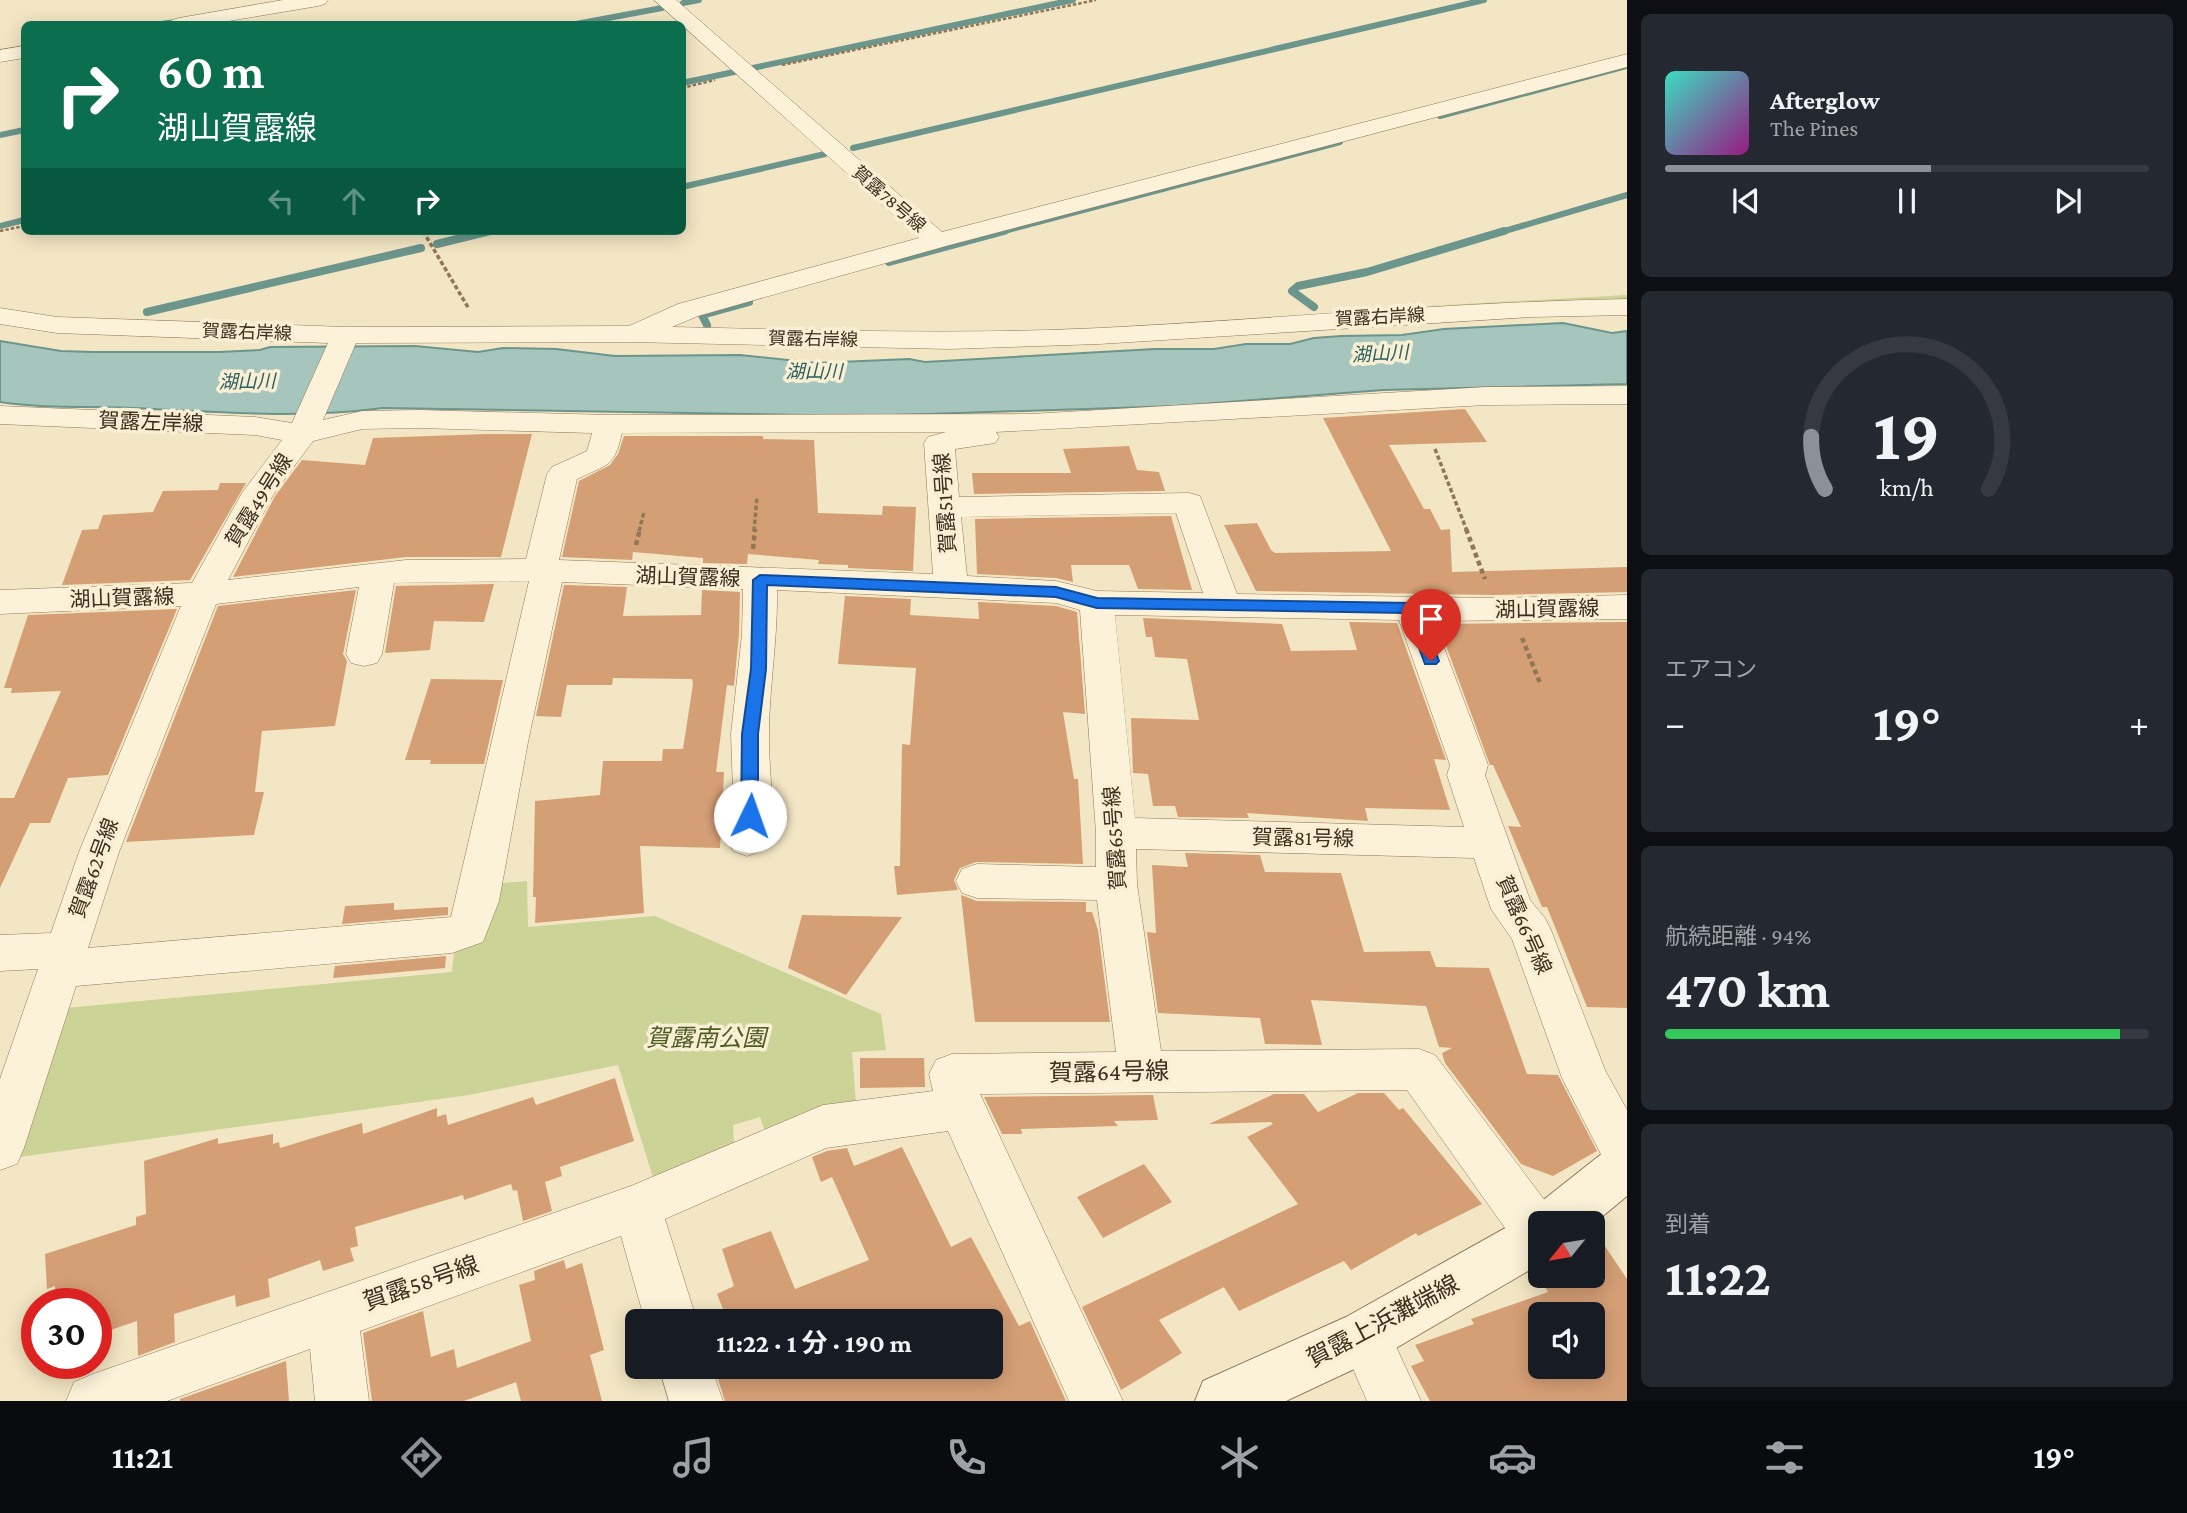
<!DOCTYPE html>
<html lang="ja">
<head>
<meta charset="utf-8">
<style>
	body { margin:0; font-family:"Crimson Pro","Noto Sans JP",serif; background:#242831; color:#f1f3f6; height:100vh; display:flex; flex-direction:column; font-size:26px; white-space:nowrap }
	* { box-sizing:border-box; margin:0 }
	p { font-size:23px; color:#9ea1a6 }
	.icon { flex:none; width:38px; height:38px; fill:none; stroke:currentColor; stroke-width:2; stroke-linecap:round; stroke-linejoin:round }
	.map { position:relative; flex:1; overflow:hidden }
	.side { display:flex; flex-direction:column; gap:14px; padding:14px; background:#0d0f14; width:560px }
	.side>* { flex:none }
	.hud { position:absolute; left:21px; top:21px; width:665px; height:214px; border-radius:10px; box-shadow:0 4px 18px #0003; background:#0b6e4f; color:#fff; overflow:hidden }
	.needle { width:46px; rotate:240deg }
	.fabs { position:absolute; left:1528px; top:1211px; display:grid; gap:14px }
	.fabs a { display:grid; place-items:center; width:77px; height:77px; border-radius:10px; background:#171b24; box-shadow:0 4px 18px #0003; font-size:35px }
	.speed { position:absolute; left:21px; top:1288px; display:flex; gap:14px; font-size:35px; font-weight:700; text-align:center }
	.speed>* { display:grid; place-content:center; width:91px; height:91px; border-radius:50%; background:#171b24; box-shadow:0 4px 18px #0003; line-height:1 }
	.speed .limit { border:10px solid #d22; background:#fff; color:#111 }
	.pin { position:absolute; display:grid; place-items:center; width:60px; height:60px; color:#fff; margin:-72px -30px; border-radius:50% 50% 50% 0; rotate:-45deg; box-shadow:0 0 7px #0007 }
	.pin .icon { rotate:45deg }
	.me { position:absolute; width:77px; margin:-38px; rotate:3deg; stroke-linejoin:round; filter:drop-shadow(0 0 5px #0008) }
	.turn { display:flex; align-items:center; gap:24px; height:147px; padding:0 21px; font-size:32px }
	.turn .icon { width:91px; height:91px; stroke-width:2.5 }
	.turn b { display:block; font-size:49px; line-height:60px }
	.lanes { display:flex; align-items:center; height:66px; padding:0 21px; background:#0003; justify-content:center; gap:35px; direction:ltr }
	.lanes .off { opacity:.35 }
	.big { font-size:52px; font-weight:700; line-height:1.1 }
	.side .widget { flex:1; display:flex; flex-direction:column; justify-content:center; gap:10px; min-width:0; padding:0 24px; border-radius:10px; background:#242831 }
	.side .dial { align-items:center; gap:0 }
	.dial svg { height:182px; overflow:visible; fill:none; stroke:#363941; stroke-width:7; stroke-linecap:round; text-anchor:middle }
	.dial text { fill:#f1f3f6; stroke:none }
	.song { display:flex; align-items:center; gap:21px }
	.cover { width:84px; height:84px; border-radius:10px; background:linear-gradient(135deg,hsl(170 70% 55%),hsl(310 70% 35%)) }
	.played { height:7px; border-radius:4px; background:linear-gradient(90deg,#8c9099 55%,#363941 55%) }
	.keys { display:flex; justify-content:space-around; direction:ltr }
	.heat { display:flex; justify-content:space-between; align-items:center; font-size:38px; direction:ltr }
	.charge { height:10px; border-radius:5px; background:linear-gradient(90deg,#34c759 94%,#363941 0) }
	.trip { position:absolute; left:625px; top:1309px; width:378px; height:70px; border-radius:10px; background:#171b24; box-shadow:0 4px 18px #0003; font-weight:700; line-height:70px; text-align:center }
	.tab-bar { display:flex; height:112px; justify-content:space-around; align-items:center; background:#090b0e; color:#9ea1a6 }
	.tab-bar .icon { width:49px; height:49px }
	.tab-bar .on { color:#8c9099 }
	.tab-bar b { font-size:32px; color:#f1f3f6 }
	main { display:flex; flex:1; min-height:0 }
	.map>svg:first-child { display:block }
	.green { fill:#cbd396 }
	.water { fill:#a6c6bd; stroke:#6c958c; stroke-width:2 }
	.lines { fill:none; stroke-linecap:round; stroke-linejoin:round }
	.stream-far1 { stroke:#6c958c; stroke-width:6 }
	.stream { stroke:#6c958c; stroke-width:8 }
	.building { fill:#d59f76; fill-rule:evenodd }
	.minor-casing { stroke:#907758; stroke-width:1 }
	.tertiary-casing { stroke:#907758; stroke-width:2 }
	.path-far2 { stroke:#907758; stroke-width:2.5; stroke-dasharray:3.5 2; stroke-linecap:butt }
	.path-far1 { stroke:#907758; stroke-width:3.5; stroke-dasharray:4.5 2.5; stroke-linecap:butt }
	.path { stroke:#907758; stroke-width:4.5; stroke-dasharray:5 3.5; stroke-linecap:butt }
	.minor { fill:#fcf2d9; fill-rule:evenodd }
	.tertiary { fill:#fcf2d9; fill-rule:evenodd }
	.route { fill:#1a73e8; stroke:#114b97; stroke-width:2 }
	.labels { text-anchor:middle; stroke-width:7; stroke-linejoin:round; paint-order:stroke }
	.far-street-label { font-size:18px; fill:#3f2e1d; stroke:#f9efd5 }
	.far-water-label { font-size:19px; font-style:italic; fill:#2b605e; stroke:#f9efd5 }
	.street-label { font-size:21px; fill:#3f2e1d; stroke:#f9efd5 }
	.near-park-label { font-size:24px; font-style:italic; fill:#4d5d22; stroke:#f9efd5 }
	.near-street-label { font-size:24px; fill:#3f2e1d; stroke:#f9efd5 }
</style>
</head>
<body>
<main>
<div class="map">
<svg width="1627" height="1401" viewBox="0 0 1627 1401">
	<rect width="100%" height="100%" fill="#f3e6c4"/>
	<g class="green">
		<polygon points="1627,295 1627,302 1429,306"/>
		<polygon points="527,881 528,927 655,916 881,1014 886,1050 852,1052 856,1104 765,1131 760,1117 733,1125 734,1143 655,1184 618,1065 469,1095 12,1158 66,1008 452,972 455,942 491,884"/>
	</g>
	<path class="water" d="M 1563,323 L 1612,333 L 1627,331 L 1627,384 L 1383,390 L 1177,406 L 864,416 L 383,408 C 300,419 216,412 133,408 C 86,406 47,409 0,402 L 0,341 L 61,351 L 93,352 L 219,352 L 260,350 L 270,347 L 415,346 L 478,352 L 503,348 L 556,349 L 615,356 L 740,355 L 816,363 L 909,359 L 925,362 L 1155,349 L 1214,349 L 1246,344 L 1290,344 L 1314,338 L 1341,336 L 1402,335 L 1444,329 Z"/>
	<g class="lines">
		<g class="stream-far1">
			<polyline points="683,3 699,0"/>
			<polyline points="161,24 183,21"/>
			<polyline points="576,24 662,8"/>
			<polyline points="682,83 1073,0"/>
			<polyline points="1440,116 1627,66"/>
			<polyline points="0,135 24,130"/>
			<polyline points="853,148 1484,0"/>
			<polyline points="682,187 825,154"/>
			<polyline points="0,226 24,220"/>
			<polyline points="482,233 492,231"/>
			<polyline points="997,233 1340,142"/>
			<polyline points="1498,233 1627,195"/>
		</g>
		<g class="stream">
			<polyline points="437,244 490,231"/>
			<polyline points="889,262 1004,231"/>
			<polyline points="1314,307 1292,291 1298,286 1367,272 1504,231"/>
			<polyline points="147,312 421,248"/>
			<polyline points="707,325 702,315 749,302"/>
		</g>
	</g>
	<g class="building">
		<polygon points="1465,409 1487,442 1389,445 1424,509 1430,509 1441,530 1450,529 1452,572 1627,567 1627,592 1494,595 1256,591 1224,525 1257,523 1271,550 1275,553 1391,551 1323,418"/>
		<polygon points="487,434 532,434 501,557 406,557 233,577 275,496 302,460 365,465 373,438"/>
		<polygon points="624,436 763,436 763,439 814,440 818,513 882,515 883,506 916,507 913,571 848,568 848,565 818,564 819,560 748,554 747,564 703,563 703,558 633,552 632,560 562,557 579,481 610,465 618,454"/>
		<polygon points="1129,446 1137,470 1159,472 1165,491 974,494 972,473 1071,473 1063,449"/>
		<polygon points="220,483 246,483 190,580 62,585 82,530 98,529 103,515 153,512 163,491 218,490"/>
		<polygon points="1171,516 1192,590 1138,589 1129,565 1071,565 1073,582 1056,578 977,574 975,519"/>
		<polygon points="494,584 484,622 434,621 430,650 385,653 396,586"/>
		<polygon points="564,585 627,587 623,616 701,615 702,590 740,592 739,634 734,686 727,685 716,772 724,772 720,848 640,846 644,913 535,923 536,897 533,897 535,801 600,795 603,761 662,761 663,749 683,749 693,684 692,679 613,678 612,685 567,685 561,717 536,716"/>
		<polygon points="356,590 343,654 347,661 335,726 262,731 255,792 264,792 254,835 126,842 218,606"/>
		<polygon points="845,596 911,599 910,615 979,619 978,602 1056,606 1077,612 1085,714 1063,712 1074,779 1078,779 1083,864 976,862 960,868 954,880 958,890 897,895 894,866 900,866 902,744 910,745 916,668 838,664"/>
		<polygon points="177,609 108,775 68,778 50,823 30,823 0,888 0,798 14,798 61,691 11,693 12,688 4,688 28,615"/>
		<polygon points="1143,618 1282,624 1291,651 1357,650 1349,622 1397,623 1446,760 1434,759 1450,810 1365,808 1368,821 1247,813 1249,818 1178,817 1175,806 1153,806 1148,774 1133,773 1131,718 1199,720 1187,659 1155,657 1152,637 1146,637"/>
		<polygon points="1627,622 1627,1008 1587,1007 1547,907 1542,907 1508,826 1521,827 1493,765 1490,765 1438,624"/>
		<polygon points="431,679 503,680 484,764 430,764 431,760 405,760"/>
		<polygon points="1185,853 1260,855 1265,872 1341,873 1364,952 1430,951 1436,967 1489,968 1527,1074 1558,1075 1597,1151 1553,1176 1521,1164 1445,1063 1442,1053 1452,1048 1439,1047 1426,1006 1311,1000 1322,1045 1265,1044 1260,1018 1158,1013 1147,932 1156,933 1152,865 1188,867"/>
		<polygon points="961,895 977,901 1086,902 1086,912 1092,912 1098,930 1110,1022 975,1022"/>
		<polygon points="394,903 394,910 448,907 448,915 342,924 345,906"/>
		<polygon points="802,915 902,917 846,995 788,968"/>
		<polygon points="446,956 445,968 333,978 335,966"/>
		<polygon points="860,1058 924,1058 925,1087 860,1088"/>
		<polygon points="615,1078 634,1141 560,1167 562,1176 545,1182 552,1211 523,1221 517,1190 513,1191 511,1184 464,1200 463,1195 355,1227 358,1246 350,1248 354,1261 323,1271 320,1260 268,1279 270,1297 236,1307 235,1295 174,1314 175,1342 138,1356 137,1321 96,1335 96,1304 56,1304 55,1286 47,1289 45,1254 136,1225 136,1217 146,1214 144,1161 218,1138 218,1144 273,1134 273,1144 279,1142 280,1148 362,1123 363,1134 437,1108 437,1117 446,1114 448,1125 533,1097 536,1105"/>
		<polygon points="1358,1093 1384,1093 1399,1110 1403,1108 1482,1204 1418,1236 1416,1233 1351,1270 1344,1261 1239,1311 1224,1287 1159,1320 1182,1353 1121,1390 1082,1307 1298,1204 1247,1137 1273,1124 1271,1122 1209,1124 1274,1094 1304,1094 1318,1112"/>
		<polygon points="1153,1095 1158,1120 1114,1121 1118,1126 1021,1129 1022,1134 1002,1134 984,1097"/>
		<polygon points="902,1147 951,1247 971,1237 1019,1326 1030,1321 1066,1401 725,1401 714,1367 990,1367 990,1321 718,1321 717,1318 725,1314 717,1294 734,1286 722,1249 771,1231 795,1289 869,1260 832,1177 821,1182 812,1157 827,1151 847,1148 854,1166"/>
		<polygon points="1144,1164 1172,1202 1103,1238 1077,1197"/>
		<path d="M 1592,1227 L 1627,1279 L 1627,1401 L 1430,1401 L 1411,1366 L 1424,1361 L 1415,1345 L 1474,1324 L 1471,1319 L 1548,1292 L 1538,1276 L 1592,1276 ZM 1540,1314 L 1592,1314 L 1592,1367 L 1540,1367 Z"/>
		<polygon points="564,1260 566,1269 582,1263 604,1350 590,1355 602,1401 521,1401 516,1382 464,1401 372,1401 363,1333 423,1311 431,1357 454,1349 457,1368 531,1341 519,1285 535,1280 534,1271"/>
		<polygon points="286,1361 289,1401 180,1401 180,1399"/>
	</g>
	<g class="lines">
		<g class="minor-casing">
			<g id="minor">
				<polygon points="283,0 328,0 325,4 318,6 211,24 169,24 172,20 179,18"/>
				<path d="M 654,0 L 676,0 L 942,232 L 1627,54 L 1627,67 L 946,246 L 698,316 L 672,327 C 815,330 957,335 1100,328 C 1276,319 1451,302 1627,299 L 1627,315 L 1532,317 L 1099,344 L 950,349 L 630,342 L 356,343 L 323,420 L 362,411 L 419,410 L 609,415 L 1031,414 L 1486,387 L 1627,386 L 1627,404 L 1486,405 L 996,432 L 999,437 L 995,443 L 955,449 L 959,497 L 1189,493 L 1200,496 L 1237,594 L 1494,598 L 1627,595 L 1627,619 L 1434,621 L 1488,765 L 1485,775 L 1530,900 L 1545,918 L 1551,930 L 1605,1070 L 1627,1110 L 1627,1178 L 1610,1172 L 1562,1078 L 1512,939 L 1491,909 L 1474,858 L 1136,849 L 1137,884 L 1161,1051 L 1419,1049 L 1435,1055 L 1558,1218 L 1560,1223 L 1540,1223 L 1540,1259 L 1522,1252 L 1407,1090 L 980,1094 L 1123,1401 L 1069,1401 L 948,1131 L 826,1148 L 665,1219 L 697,1321 L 645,1321 L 621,1236 L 360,1331 L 369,1401 L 315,1401 L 310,1349 L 167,1401 L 66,1401 L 74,1382 L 93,1374 L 631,1186 L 823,1105 L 933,1091 L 929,1074 L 936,1060 L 952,1054 L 1116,1052 L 1097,900 L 977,898 L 962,893 L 956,881 L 962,869 L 977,864 L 1096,867 L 1096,833 L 1080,610 L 1056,603 L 777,590 C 778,639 769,687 769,735 C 768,772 779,817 761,851 L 747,856 L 733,851 L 727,840 L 733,791 L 731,734 L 742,634 L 743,589 L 562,582 L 528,742 L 499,901 L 483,942 L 452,953 L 76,986 L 24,1148 L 17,1164 L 0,1170 L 0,1079 L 38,969 L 0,971 L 0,935 L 51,933 L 79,852 L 181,606 L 0,614 L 0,590 L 192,583 L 242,493 L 282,440 L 255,435 L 0,424 L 0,406 L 255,417 L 292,423 L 328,343 L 57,333 L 0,324 L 0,308 L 57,317 L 346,327 L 629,326 L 678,304 L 919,238 ZM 419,428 L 592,433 L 587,451 L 552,467 L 547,474 L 526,559 L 406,560 L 228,580 L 273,495 L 313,441 L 362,429 ZM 946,432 L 928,437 L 924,443 L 933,574 L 559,560 L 577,479 C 608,464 614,468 622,433 ZM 1176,513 L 1203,593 L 1097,591 L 1056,581 L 967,576 L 961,517 ZM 529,581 L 451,917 L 88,948 L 119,852 L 216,604 L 359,587 L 346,654 L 351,663 L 364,666 L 377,663 L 382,654 L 394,583 ZM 1115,615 L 1399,620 L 1450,765 L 1447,775 L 1464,827 L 1135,818 Z"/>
				<polygon points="24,46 24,58 0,62 0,50"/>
				<polygon points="1365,1310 1383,1318 1421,1401 1367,1401 1339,1336 1347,1318"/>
				<polygon points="659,1367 711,1367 723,1401 669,1401"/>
			</g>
		</g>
		<g class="tertiary-casing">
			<polygon id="tertiary" points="1627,1141 1627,1196 1592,1225 1540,1223 1540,1264 1384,1355 1286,1401 1195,1401 1203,1381 1346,1317 1534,1212 1537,1205 1609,1148"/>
		</g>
		<g class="path-far2">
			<polyline points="782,65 1096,0"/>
			<polyline points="682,88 715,80"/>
			<polyline points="0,231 24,226"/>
		</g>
		<g class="path-far1">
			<polyline points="423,231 469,309"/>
			<polyline points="1435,449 1467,531"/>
			<polyline points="639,531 644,512"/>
			<polyline points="754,531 757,497"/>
		</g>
		<g class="path">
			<polyline points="1466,529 1485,579"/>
			<polyline points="636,545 640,529"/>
			<polyline points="753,549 755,529"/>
			<polyline points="1522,638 1540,683"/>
		</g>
		<use href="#minor" class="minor"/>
		<use href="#tertiary" class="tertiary"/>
	</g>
	<polygon class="route" points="760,575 1056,587 1097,598 1412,603 1419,608 1439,661 1436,664 1425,664 1406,613 1097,608 1056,597 767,585 766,669 758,734 758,816 756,820 743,820 741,816 742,734 751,669 753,580"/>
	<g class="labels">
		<g class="far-street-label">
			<text transform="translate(889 199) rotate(41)" y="6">賀露78号線</text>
			<text transform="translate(1380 317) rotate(-3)" y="6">賀露右岸線</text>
			<text transform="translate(247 332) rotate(2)" y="6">賀露右岸線</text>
			<text transform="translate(813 339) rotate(1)" y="6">賀露右岸線</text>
		</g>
		<g class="far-water-label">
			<text transform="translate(1380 353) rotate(-3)" y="7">湖山川</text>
			<text x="814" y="378">湖山川</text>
			<text transform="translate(247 381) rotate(-1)" y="7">湖山川</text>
		</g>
		<g class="street-label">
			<text transform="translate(151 422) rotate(2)" y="7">賀露左岸線</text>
			<text transform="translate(259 500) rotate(-58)" y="7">賀露49号線</text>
			<text transform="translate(945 503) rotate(-94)" y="7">賀露51号線</text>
			<text transform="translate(688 577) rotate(2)" y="7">湖山賀露線</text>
			<text transform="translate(122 598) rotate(-2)" y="7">湖山賀露線</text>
			<text transform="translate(1547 609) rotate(-1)" y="7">湖山賀露線</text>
			<text transform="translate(1115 838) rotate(-94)" y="7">賀露65号線</text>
			<text transform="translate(1303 838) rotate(1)" y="7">賀露81号線</text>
			<text transform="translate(94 868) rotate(-70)" y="7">賀露62号線</text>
			<text transform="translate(1524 925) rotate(66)" y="7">賀露66号線</text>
		</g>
		<g class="near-park-label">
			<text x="706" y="1046">賀露南公園</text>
		</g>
		<g class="near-street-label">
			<text transform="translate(1109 1072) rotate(-1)" y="8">賀露64号線</text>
			<text transform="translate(421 1283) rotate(-19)" y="8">賀露58号線</text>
			<text transform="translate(1383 1321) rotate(-28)" y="8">賀露上浜灘端線</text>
		</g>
	</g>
</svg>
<div class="fabs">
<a><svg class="needle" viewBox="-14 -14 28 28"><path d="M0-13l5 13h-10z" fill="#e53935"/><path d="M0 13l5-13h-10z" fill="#9ea1a6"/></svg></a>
<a><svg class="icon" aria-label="sound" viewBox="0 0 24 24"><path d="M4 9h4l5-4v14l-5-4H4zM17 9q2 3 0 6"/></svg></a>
</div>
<div class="speed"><div class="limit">30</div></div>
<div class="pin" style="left:1431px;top:661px;background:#d93025"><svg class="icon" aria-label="arrive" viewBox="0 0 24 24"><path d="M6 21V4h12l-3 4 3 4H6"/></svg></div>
<svg class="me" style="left:750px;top:816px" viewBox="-20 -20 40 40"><circle r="19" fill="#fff"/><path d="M0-13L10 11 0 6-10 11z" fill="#1a73e8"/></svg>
<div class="trip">11:22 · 1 分 · 190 m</div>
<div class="hud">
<div class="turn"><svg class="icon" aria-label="right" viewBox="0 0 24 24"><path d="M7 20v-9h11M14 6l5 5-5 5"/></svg><div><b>60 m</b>湖山賀露線</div></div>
<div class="lanes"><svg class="icon off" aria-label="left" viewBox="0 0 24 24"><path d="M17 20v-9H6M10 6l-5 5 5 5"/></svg><svg class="icon off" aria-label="ahead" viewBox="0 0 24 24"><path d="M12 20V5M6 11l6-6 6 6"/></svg><svg class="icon" aria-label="right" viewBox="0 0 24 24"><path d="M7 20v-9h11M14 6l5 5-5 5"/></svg></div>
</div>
</div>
<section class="side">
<div class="widget">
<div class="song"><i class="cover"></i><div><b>Afterglow</b><p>The Pines</p></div></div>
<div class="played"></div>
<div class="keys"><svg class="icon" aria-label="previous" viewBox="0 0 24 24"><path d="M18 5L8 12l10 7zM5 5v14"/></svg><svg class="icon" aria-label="pause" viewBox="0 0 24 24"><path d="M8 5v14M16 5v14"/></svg><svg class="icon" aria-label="next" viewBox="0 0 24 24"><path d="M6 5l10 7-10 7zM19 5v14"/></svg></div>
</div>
<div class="widget dial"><svg viewBox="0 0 100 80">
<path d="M14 69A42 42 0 1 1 86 69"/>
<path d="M14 69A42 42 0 0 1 8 46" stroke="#8c9099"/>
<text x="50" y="56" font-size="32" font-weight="700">19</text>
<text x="50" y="72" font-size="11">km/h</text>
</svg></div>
<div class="widget"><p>エアコン</p>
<div class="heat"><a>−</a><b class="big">19°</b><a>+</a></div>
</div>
<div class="widget"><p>航続距離 · 94%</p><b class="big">470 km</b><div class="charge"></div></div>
<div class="widget"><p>到着</p><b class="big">11:22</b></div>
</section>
</main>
<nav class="tab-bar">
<b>11:21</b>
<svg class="icon on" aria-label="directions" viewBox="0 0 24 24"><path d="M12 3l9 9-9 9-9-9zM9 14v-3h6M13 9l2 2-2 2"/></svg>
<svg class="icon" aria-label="music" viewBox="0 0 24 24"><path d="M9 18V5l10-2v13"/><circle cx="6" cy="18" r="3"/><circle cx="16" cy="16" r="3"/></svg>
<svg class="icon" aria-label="phone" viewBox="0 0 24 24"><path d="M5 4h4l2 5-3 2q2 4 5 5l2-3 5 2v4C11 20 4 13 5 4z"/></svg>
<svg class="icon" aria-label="climate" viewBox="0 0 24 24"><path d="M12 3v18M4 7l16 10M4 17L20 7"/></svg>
<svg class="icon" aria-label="car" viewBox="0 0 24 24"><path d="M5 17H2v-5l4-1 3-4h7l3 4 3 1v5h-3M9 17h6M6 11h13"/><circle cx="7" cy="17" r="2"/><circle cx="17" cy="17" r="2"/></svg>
<svg class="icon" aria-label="filters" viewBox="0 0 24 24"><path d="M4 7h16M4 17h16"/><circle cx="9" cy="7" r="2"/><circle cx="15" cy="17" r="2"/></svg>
<b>19°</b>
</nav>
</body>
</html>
